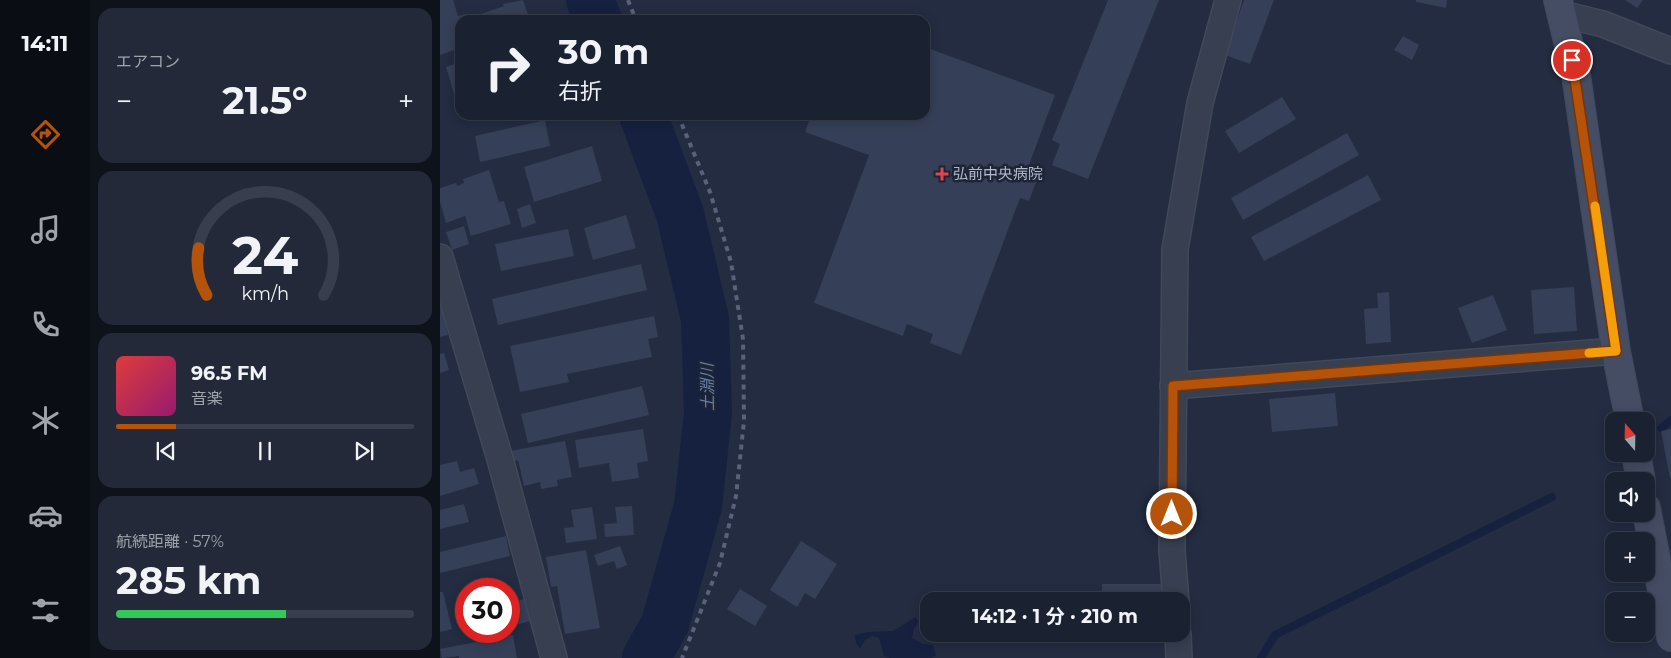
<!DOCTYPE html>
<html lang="ja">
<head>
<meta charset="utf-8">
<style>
	body { margin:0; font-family:Montserrat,"Noto Sans JP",sans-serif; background:#232939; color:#f1f3f6; height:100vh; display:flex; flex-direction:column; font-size:19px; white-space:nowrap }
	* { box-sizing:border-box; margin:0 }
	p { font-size:16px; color:#9fa3ab }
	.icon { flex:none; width:28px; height:28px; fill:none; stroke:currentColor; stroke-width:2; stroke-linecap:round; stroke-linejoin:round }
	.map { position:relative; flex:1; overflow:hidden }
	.panel { display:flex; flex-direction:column; gap:8px; padding:8px; background:#0e121b; width:350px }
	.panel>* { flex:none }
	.top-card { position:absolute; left:15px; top:15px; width:475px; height:105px; border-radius:15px; box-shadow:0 2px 12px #0003,0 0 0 1px #383e4d; background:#1a2131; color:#f1f3f6; overflow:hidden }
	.needle { width:32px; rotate:340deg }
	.buttons { position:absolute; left:1165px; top:412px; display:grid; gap:10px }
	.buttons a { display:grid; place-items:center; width:50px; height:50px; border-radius:10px; background:#1a2131; box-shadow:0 2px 12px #0003,0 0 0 1px #383e4d; font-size:25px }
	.speed { position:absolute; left:15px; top:578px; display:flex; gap:10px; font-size:25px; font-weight:700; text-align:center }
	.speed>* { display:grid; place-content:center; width:65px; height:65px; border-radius:50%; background:#1a2131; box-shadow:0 2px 12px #0003,0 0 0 1px #383e4d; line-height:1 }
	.speed .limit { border:8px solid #d22; background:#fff; color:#111 }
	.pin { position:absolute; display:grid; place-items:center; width:42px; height:42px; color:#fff; margin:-21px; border:2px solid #fff; border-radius:50%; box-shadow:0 1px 5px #0007 }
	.me { position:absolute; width:55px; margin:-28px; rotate:0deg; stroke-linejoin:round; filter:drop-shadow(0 0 4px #0008) }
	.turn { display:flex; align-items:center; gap:18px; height:105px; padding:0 20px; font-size:22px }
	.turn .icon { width:65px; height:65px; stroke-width:2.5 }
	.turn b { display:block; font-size:35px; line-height:42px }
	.big { font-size:38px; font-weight:700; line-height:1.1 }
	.panel .widget { flex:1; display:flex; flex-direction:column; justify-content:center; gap:8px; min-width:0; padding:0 18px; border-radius:15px; background:#232939 }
	.panel .dial { align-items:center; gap:0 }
	.dial svg { height:130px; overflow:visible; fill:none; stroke:#383e4d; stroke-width:7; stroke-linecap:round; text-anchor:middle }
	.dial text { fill:#f1f3f6; stroke:none }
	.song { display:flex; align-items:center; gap:15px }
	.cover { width:60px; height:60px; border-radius:8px; background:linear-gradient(135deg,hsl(0 70% 55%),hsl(320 70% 35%)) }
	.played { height:5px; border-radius:2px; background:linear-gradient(90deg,#b45309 20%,#383e4d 20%) }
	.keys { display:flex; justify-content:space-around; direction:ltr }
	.heat { display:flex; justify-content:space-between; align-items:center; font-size:28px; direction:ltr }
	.charge { height:8px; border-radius:4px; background:linear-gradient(90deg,#34c759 57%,#383e4d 0) }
	.trip { position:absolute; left:480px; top:592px; width:270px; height:50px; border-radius:15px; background:#1a2131; box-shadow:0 2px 12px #0003,0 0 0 1px #383e4d; font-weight:700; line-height:50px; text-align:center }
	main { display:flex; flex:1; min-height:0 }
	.dock { display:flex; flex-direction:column; width:90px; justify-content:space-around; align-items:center; background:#0a0d14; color:#9fa3ab }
	.dock .icon { width:35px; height:35px }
	.dock .on { color:#b45309 }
	.dock b { font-size:22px; color:#f1f3f6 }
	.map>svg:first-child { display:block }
	.water { fill:#15213f }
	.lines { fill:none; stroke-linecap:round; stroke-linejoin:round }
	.stream { stroke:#15213f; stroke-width:8 }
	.river { stroke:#15213f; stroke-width:48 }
	.building { fill:#353f57 }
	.minor-casing { stroke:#414859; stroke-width:28 }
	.secondary-casing { stroke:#414859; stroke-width:30 }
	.minor { stroke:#373f50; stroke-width:25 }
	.secondary { stroke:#454d64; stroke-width:28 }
	.rail { stroke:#596278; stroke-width:4; stroke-dasharray:5 5; stroke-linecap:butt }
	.route-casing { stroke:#753606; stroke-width:12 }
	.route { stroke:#b45309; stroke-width:9 }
	.slow { stroke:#f59e0b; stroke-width:9 }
	.health-dot { fill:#e0444e; stroke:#1c2435; stroke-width:2 }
	.labels { text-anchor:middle; stroke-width:5; stroke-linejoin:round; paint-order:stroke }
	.poi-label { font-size:15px; fill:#b4bacb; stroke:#1c2435; text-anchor:start }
	.water-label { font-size:16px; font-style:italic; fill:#6a7fac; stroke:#1c2435 }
</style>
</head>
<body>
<main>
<nav class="dock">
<b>14:11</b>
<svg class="icon on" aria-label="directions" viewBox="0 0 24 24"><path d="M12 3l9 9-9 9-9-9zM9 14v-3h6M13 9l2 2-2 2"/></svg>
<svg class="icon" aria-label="music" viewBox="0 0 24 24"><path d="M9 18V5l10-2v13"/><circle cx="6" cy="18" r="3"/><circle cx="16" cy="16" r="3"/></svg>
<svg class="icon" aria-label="phone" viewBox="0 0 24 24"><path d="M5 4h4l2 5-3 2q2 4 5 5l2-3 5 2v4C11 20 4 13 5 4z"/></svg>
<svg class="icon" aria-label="climate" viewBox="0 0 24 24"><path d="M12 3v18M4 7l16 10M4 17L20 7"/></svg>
<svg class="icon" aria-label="car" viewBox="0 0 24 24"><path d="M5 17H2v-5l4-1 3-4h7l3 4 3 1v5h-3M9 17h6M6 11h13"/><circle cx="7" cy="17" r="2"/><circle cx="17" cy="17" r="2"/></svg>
<svg class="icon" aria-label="filters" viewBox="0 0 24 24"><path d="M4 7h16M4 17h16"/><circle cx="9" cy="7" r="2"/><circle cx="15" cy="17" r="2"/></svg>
</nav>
<section class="panel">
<div class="widget"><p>エアコン</p>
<div class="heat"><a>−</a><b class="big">21.5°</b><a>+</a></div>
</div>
<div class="widget dial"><svg viewBox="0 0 100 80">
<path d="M14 69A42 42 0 1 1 86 69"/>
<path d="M14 69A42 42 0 0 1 9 40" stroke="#b45309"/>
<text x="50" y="56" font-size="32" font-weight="700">24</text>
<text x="50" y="72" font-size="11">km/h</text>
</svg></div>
<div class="widget">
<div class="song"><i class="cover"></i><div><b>96.5 FM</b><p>音楽</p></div></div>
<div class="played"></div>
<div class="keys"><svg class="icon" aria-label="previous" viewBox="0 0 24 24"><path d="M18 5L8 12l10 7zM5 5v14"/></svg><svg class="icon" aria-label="pause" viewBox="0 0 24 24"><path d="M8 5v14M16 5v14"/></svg><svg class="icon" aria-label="next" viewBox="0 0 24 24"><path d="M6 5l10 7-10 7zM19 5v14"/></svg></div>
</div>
<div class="widget"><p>航続距離 · 57%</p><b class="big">285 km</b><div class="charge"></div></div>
</section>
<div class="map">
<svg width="1231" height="658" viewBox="0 0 1231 658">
	<rect width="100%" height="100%" fill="#232c41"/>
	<g class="water">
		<polygon points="476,617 478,622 474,629 472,638 483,644 493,645 496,656 490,658 450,658 444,656 439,638 432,636 425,640 420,649 416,643 415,635 428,632 453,631"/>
		<polygon points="520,634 553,634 552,640 531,640"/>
	</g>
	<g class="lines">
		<g class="stream">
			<polyline points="1221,428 1231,420"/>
			<polyline points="821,658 835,635 1112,497"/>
		</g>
		<g class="river">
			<polyline points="150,0 158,20"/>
			<polyline points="203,115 240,214 265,319 268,413 258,506 225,624 206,658"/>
		</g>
	</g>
	<g class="building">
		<polygon points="0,0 13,0 18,16 25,14 26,19 64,6 63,4 83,0 90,20 20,20 20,48 0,55"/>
		<polygon points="668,0 719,0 648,179 612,165 620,144 612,140"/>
		<polygon points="804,0 834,0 810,64 785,55"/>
		<polygon points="976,0 1007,0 1006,8 976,2"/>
		<polygon points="1185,0 1203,0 1197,8"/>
		<polygon points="963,36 979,45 972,60 954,50"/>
		<polygon points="485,47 615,95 589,165 601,169 589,201 580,198 521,355 490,343 493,334 467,324 463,336 374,303 429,155 365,132 371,115 485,115"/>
		<polygon points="20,62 20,92 14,94 6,67"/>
		<polygon points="842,97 856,119 799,153 785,131"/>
		<polygon points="105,120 110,146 40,162 35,136"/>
		<polygon points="907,133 919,155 803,220 791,198"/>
		<polygon points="152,146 162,181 94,202 84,167"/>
		<polygon points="49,170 59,202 64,201 71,224 31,236 25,216 6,223 0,202 0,188 16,183 17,186 24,183 23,179"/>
		<polygon points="928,175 941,200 824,261 811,237"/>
		<polygon points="90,204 96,223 82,228 77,209"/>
		<polygon points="186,215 196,248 153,260 144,228"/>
		<polygon points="24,226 29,244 12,250 6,232"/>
		<polygon points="128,229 134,256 61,271 55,244"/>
		<polygon points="201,264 207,290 58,325 52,299"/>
		<polygon points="1134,287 1137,331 1094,334 1091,290"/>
		<polygon points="949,292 951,342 926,344 924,309 938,308 937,293"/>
		<polygon points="1053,295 1067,330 1032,343 1018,308"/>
		<polygon points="0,300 8,335 0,337"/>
		<polygon points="214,316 218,337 208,339 212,357 127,374 129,382 80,392 70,346"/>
		<polygon points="4,353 9,370 0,373 0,354"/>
		<polygon points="202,386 209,415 88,443 81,414"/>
		<polygon points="895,393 898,426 832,432 829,399"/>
		<polygon points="203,429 208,461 197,463 199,478 172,482 169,463 139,468 135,440"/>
		<polygon points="1231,429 1231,478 1230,478 1221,431"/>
		<polygon points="125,441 132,477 117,480 118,486 101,489 100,482 84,486 78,460 72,462 70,451"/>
		<polygon points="17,461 20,472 34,468 39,484 0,496 0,465"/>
		<polygon points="24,504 29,522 0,529 0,510"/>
		<polygon points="192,506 194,535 165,537 164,524 177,523 175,507"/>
		<polygon points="152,507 157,539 126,543 124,528 134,527 131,510"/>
		<polygon points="66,536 70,556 0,573 0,552"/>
		<polygon points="361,541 397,564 375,599 365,593 357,607 330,590"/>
		<polygon points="180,546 187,565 177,569 174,561 158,566 154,555"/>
		<polygon points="146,550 160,628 125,634 117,586 111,587 106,557"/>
		<rect x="662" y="584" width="64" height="17"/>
		<polygon points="300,589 327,606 315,626 287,609"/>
		<polygon points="0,592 3,592 12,629 0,632"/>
		<polygon points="88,598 94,620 69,627 69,603"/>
		<polygon points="73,635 77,658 19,658 19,656 2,658 0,649"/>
	</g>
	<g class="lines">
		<g class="minor-casing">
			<g id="minor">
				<polyline points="1122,14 1163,24 1231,51"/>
				<polyline points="0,257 60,459 114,658"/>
				<polyline points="733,386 1176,351"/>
				<polyline points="736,601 732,551 735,249 760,103 788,0"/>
				<polyline points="738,634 739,658"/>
			</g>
		</g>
		<g class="secondary-casing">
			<g id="secondary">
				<polyline points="1118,0 1136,75 1176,351 1190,421"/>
				<polyline points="1196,454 1201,481"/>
				<polyline points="1206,508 1231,637"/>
			</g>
		</g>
		<use href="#minor" class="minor"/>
		<use href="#secondary" class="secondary"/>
		<g class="rail">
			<polyline points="188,0 196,20"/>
			<polyline points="238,115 270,192 291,262 303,339 304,421 296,496 280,563 242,658"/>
		</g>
	</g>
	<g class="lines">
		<g class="route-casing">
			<polyline id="route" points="732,514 733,386 1176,351 1132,60"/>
		</g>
		<use href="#route" class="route"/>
		<polyline class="slow" points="1149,353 1176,351 1155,206"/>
	</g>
	<path class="health-dot" d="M499.5 166.5h5v5h5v5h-5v5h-5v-5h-5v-5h5z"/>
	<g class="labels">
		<g class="poi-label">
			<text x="513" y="179">弘前中央病院</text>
		</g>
		<g class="water-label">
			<text transform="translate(267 387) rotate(-91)" y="6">土淵川</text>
		</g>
	</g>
</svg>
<div class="buttons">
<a><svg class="needle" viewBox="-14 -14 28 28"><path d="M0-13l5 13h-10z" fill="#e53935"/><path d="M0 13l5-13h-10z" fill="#9fa3ab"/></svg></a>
<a><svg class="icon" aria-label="sound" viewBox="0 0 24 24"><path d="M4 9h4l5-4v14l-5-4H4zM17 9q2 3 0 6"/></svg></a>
<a>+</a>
<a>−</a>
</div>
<div class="speed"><div class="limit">30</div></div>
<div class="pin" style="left:1132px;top:60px;background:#d93025"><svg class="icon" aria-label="arrive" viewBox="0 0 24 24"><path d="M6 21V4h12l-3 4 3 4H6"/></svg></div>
<svg class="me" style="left:732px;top:514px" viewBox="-20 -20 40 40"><circle r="17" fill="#b45309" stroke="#fff" stroke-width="3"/><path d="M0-11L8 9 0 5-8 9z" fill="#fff"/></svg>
<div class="trip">14:12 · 1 分 · 210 m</div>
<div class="top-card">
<div class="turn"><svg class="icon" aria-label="right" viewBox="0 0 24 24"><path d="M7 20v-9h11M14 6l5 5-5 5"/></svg><div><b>30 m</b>右折</div></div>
</div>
</div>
</main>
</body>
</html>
